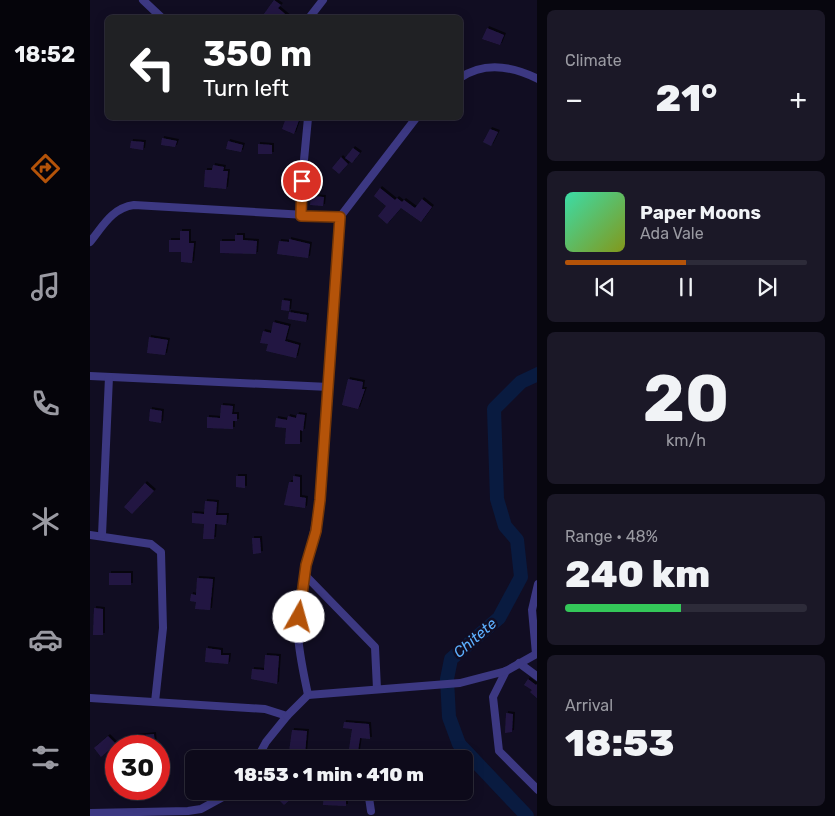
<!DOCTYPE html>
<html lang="en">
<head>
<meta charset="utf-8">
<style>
	body { margin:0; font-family:Rubik,sans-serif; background:#1b1827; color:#f1f3f6; height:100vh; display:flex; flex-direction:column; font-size:19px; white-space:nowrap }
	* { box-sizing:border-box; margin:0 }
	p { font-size:16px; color:#9a9aa2 }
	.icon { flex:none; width:28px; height:28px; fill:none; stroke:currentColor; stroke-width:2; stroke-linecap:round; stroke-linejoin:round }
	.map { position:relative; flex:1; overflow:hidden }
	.drawer { display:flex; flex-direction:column; gap:10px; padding:10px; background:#07060e; width:298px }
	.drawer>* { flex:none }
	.banner { position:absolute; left:15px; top:15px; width:358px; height:105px; border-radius:8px; box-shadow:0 2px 12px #0003,0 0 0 1px #2d2b39; background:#202124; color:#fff; overflow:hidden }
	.speed { position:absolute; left:15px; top:735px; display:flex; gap:10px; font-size:25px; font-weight:700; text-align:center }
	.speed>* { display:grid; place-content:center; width:65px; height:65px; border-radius:50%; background:#0d0a1a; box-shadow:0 2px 12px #0003,0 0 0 1px #2d2b39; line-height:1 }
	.speed .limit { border:8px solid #d22; background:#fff; color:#111 }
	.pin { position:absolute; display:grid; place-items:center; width:42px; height:42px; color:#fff; margin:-21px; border:2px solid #fff; border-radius:50%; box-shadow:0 1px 5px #0007 }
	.me { position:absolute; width:55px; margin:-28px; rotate:7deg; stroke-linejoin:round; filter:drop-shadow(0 0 4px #0008) }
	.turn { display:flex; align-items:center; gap:18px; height:105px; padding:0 15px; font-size:22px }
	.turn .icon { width:65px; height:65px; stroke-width:2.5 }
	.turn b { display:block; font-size:35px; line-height:42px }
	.big { font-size:38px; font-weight:800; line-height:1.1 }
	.drawer .card { flex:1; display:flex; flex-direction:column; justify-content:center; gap:8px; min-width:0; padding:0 18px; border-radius:8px; background:#1b1827 }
	.drawer .dial { align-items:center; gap:0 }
	.dial b { font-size:65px; line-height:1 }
	.song { display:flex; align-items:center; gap:15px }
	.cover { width:60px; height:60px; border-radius:8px; background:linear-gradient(135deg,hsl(160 70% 55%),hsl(70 70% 35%)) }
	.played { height:5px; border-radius:2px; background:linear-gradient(90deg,#b45309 50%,#2d2b39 50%) }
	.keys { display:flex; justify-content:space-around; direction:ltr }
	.heat { display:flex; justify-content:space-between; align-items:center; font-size:28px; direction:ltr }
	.charge { height:8px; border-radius:4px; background:linear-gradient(90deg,#34c759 48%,#2d2b39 0) }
	.trip { position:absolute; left:95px; top:750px; width:288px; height:50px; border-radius:8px; background:#0d0a1a; box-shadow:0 2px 12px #0003,0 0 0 1px #2d2b39; font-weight:800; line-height:50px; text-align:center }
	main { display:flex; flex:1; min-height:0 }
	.menu { display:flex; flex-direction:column; width:90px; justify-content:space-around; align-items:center; background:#05040a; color:#9a9aa2 }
	.menu .icon { width:35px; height:35px }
	.menu .active { color:#b45309 }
	.menu b { font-size:22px; color:#f1f3f6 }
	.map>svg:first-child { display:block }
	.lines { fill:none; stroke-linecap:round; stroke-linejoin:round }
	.river { stroke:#091b40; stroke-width:14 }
	.building { fill:#231943; filter:url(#shadow) }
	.street { stroke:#3c3882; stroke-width:8 }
	.route-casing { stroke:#753606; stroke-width:12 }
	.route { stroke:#b45309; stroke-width:9 }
	.labels { text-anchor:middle; stroke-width:5; stroke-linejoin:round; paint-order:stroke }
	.water-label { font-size:15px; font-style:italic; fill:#5db0ff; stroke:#110d22 }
</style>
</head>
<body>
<main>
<nav class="menu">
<b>18:52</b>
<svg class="icon active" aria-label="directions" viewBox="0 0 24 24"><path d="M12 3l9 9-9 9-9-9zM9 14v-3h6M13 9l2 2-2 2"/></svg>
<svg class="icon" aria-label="music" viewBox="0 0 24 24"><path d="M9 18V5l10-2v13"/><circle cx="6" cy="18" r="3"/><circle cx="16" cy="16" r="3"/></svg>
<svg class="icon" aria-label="phone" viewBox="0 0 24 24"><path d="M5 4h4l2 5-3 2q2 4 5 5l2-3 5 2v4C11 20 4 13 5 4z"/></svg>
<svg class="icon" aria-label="climate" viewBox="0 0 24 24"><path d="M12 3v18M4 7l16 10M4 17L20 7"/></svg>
<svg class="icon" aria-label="car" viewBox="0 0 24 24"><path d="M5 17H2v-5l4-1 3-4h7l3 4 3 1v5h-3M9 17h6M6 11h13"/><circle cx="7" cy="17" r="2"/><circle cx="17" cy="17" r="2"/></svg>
<svg class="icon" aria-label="filters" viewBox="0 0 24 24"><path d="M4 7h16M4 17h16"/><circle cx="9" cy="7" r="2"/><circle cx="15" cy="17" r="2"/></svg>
</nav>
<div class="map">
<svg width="448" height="816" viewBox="0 0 448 816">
	<defs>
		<filter id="shadow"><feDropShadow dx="2" dy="-2" stdDeviation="0" flood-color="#0009"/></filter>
	</defs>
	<rect width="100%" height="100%" fill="#110d22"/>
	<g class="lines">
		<polyline class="river" points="437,816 369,744 359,717 357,679 361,659 409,618 431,577 427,540 415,526 407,499 404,409 431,382 448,374"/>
	</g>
	<g class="building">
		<polygon points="184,0 191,5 188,8 200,18 171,18"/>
		<polygon points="397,28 414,35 410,45 392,39"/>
		<polygon points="196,118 209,120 204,134 192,129"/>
		<polygon points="400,129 408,132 401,146 393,142"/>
		<polygon points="72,138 87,141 85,147 71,145"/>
		<polygon points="41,141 54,142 53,150 40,148"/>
		<polygon points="138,141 153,145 151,152 136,149"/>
		<polygon points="168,144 182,145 182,154 168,154"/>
		<polygon points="263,148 270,153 262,163 255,158"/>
		<polygon points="251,157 258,164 249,174 242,168"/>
		<polygon points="123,165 134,167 133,171 138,171 136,189 114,187 115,170 122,170"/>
		<polygon points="290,188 305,200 307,198 312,202 314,200 325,208 332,199 342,207 331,222 311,208 297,224 288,216 296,206 284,196"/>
		<polygon points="221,196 234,197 233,206 220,205"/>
		<polygon points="90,231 99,231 99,243 104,243 102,263 91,262 91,252 79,252 79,240 90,240"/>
		<polygon points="145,235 153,235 153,240 167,241 166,254 130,253 130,241 145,241"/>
		<polygon points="199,239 220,244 218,258 187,254 189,241 199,242"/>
		<polygon points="192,300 200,301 199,311 191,310"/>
		<polygon points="199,312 217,315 216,322 198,319"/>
		<polygon points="183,322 199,326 195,341 209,345 206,358 176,351 178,344 170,343 173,331 181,333"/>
		<polygon points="59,337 78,340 75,355 57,353"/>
		<polygon points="258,379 273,382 272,389 275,389 268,409 252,405"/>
		<polygon points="131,405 143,406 142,414 147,414 147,421 143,421 143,429 117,428 117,417 130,418"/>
		<polygon points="60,409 72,411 71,423 59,421"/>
		<polygon points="207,414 215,415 213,431 210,430 210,444 195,444 196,428 185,427 186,418 197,420 198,416 206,418"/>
		<polygon points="146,476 155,476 155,488 146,487"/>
		<polygon points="203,476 210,477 210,497 216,498 215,508 194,505 199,482 203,482"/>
		<polygon points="55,483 64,491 42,514 34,507"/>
		<polygon points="115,501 127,502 126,515 137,515 136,525 125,524 124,539 113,539 114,524 102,523 102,513 114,514"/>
		<polygon points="162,538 170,538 171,553 163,554"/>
		<rect x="19" y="573" width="22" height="12"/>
		<polygon points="107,578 123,579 120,610 105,609 106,602 100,601 101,594 106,595"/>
		<polygon points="4,608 13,609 13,635 3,635"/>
		<polygon points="116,648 131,650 131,655 139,655 138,664 115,662"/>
		<polygon points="175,655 189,656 187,684 161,679 162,669 174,670"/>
		<polygon points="438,679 446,685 448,683 448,699 440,692 442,690 434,685"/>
		<polygon points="416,713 423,714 422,732 415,733"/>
		<polygon points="254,722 279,724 280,739 270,738 267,758 258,756 262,729 253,728"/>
		<polygon points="202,730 217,731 215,754 199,752"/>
		<polygon points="64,734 65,746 45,746 44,736"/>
		<polygon points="18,736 26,744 11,757 4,748"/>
		<polygon points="196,792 201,799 194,805 188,799"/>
		<polygon points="234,793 256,794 256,806 233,805"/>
	</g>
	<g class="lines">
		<g class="street">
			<polyline points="53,0 72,18"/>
			<polyline points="219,18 233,0"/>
			<path d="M 370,78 C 395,61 422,66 448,79"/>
			<polyline points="211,216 212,181 218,118"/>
			<polyline points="250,217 326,118"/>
			<path d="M 0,242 C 13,226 22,208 44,205 L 250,217 L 230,500 C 223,545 207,588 208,634 C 209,654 214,675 218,695"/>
			<polyline points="0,376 239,387"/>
			<polyline points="0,535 61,544 71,552 73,628 65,702"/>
			<polyline points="12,535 19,377"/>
			<polyline points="214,574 285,647 287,689"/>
			<polyline points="446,654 442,610 448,584"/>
			<polyline points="429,663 448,677"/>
			<polyline points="416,671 403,697 409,751 448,790"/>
			<polyline points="0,698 175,709 197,716 176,742 167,759"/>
			<polyline points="197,716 218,695 370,683 416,671 448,653"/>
			<polyline points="278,791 281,811"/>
			<polyline points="0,813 98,811 111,809 144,791"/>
		</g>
	</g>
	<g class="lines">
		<g class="route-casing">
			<polyline id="route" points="209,617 216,565 226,531 230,500 250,217 211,216 212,181"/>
		</g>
		<use href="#route" class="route"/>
	</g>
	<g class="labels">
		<g class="water-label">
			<text transform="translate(385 638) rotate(-41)" y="5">Chitete</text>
		</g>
	</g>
</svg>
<div class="speed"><div class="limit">30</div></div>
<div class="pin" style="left:212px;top:181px;background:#d93025"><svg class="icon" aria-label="arrive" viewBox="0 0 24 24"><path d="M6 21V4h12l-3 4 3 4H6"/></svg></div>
<svg class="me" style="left:209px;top:617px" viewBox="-20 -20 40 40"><circle r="19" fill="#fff"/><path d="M0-13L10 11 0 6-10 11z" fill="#b45309"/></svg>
<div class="trip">18:53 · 1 min · 410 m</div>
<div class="banner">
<div class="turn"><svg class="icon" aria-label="left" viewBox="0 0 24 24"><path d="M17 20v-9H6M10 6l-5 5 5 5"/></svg><div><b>350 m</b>Turn left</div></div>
</div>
</div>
<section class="drawer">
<div class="card"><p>Climate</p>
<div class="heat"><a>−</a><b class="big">21°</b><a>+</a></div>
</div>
<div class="card">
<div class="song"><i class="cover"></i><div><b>Paper Moons</b><p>Ada Vale</p></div></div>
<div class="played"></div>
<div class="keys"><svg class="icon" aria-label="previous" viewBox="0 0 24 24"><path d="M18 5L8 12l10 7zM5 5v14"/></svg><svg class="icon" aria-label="pause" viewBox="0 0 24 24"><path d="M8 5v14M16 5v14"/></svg><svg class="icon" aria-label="next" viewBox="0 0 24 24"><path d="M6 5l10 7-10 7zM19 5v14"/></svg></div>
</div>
<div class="card dial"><b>20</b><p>km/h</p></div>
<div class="card"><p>Range · 48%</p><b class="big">240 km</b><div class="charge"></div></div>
<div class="card"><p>Arrival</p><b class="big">18:53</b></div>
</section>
</main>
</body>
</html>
